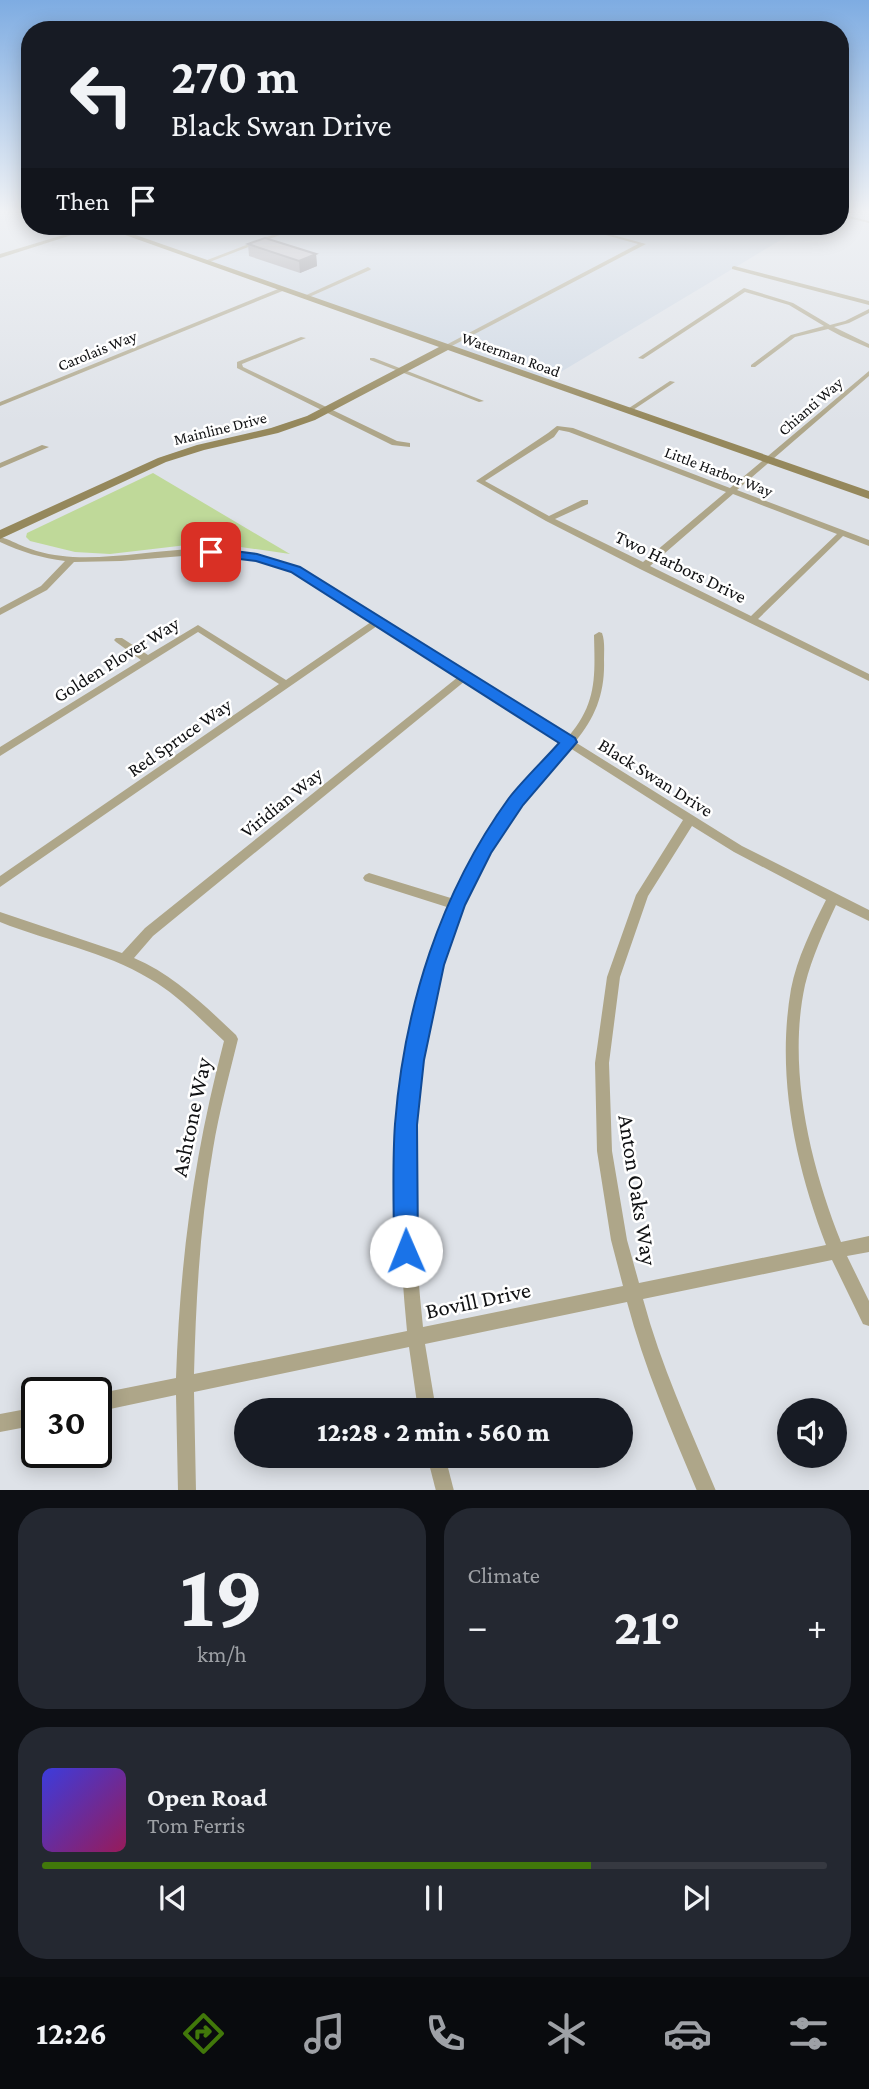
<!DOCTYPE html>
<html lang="en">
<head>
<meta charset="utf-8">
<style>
	body { margin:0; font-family:"Crimson Pro",serif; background:#242831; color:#f1f3f6; height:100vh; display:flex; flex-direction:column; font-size:26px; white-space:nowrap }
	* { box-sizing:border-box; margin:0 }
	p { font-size:23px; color:#9ea1a6 }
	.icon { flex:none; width:38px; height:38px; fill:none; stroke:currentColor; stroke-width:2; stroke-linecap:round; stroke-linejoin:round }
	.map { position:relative; height:1490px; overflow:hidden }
	.side { display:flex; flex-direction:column; gap:18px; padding:18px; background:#0d0f14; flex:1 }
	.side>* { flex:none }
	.guide { position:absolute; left:21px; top:21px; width:828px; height:214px; border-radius:28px; box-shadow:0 4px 18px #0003; background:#171b24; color:#f1f3f6; overflow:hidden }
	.controls { position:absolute; left:777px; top:1398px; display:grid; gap:14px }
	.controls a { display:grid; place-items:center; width:70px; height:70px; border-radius:50%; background:#171b24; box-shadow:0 4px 18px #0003; font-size:35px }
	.speed { position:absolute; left:21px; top:1377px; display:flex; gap:14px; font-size:35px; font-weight:700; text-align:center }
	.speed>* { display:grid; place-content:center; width:91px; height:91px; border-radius:50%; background:#171b24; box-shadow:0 4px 18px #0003; line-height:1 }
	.speed .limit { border:4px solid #111; border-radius:10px; background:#fff; color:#111 }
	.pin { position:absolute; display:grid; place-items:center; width:60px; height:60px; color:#fff; margin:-30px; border-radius:14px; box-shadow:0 4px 10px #0006 }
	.me { position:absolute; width:77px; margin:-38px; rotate:359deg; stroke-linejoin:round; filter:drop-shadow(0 0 5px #0008) }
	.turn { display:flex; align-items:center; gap:24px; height:147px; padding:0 35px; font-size:32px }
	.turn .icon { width:91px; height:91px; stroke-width:2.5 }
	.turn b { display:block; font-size:49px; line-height:60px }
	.then { display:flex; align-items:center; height:66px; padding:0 35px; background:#0003; gap:14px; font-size:26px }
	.big { font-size:52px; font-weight:800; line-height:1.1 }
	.side .widget { flex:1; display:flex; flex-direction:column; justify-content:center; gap:10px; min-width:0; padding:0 24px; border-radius:28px; background:#242831 }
	.side .dial { align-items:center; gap:0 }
	.dial b { font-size:91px; line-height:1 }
	.song { display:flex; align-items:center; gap:21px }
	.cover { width:84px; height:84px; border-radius:10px; background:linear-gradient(135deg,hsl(240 70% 55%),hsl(330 70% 35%)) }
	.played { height:7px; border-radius:4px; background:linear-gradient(90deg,#41780a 70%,#363941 70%) }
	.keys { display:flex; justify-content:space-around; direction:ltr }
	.heat { display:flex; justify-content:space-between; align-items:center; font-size:38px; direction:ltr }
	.side .tiles { flex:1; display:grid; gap:18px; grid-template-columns:1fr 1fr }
	.widget:last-child { grid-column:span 2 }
	.trip { position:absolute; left:234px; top:1398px; width:399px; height:70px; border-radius:35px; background:#171b24; box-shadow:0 4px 18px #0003; font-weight:800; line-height:70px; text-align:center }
	.tabs { display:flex; height:112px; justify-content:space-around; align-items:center; background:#090b0e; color:#9ea1a6 }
	.tabs .icon { width:49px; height:49px }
	.tabs .on { color:#41780a }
	.tabs b { font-size:32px; color:#f1f3f6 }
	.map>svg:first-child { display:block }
	.built { fill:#cdd7e3 }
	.green { fill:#bfd999 }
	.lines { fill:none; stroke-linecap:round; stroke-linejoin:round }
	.street { fill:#aea689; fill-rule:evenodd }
	.secondary { fill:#95885c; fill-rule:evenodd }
	.wall { fill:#9d9a9e }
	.shaded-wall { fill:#807d81 }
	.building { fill:#b7b3b8; stroke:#807d81; stroke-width:2 }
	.route { fill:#1a73e8; stroke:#114b97; stroke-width:2 }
	.labels { text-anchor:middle; stroke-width:5; stroke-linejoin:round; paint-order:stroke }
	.far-street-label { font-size:16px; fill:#101113; stroke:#fff }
	.street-label { font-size:19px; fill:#101113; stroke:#fff }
	.near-street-label { font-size:23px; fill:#101113; stroke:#fff }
</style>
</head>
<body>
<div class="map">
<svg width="869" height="1491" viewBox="0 0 869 1491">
	<rect width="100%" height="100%" fill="#dee2e8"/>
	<polygon class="built" points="104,226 804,226 544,382"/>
	<polygon class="green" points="153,473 290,554 220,544 187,545 110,554 75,552 30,541 26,537 27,533"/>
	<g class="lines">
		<g class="street">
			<polygon points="840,214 869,221 869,223 840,216"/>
			<polygon points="93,226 100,226 0,258 0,254"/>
			<polygon points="296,226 303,226 207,263 202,262"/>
			<polygon points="573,226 580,226 646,244 448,348 444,348 444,346 638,244"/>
			<polygon points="734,266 869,301 869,305 732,269 732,267"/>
			<polygon points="368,267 371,269 370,270 307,298 302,297"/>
			<polygon points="283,287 286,289 285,290 0,406 0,402"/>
			<polygon points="744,288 793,303 830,325 845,321 869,309 869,313 849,323 834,327 869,344 869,348 841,336 828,329 795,337 755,367 751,367 751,365 791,335 824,326 789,305 745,292 643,359 638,358"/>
			<polygon points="301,337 306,338 242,364 243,367 397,441 410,443 410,447 392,445 237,368 237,362"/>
			<polygon points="370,358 374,358 484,401 479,402 370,360"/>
			<path d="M 869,371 L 869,376 L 737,490 L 869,540 L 869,546 L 843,536 L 758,619 L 869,674 L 869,681 L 640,569 L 546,521 L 476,481 L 548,433 L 557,426 L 573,428 L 730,488 ZM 559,430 L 569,432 L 726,492 L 643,562 L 555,519 L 588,504 L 588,500 L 582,500 L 549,516 L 485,481 L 554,437 ZM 733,494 L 837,534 L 751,616 L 650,566 Z"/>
			<polygon points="670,381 675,382 630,412 626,412 626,410"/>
			<polygon points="42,445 49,447 0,468 0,463"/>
			<path d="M 0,537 C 9,539 17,544 25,547 C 40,553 57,556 73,557 C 114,559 156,550 197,549 C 232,549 266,556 298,568 L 568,737 C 597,703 595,677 594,635 L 599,632 L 602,633 C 605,641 604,651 604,660 C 605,692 596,717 575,742 L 742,846 L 869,910 L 869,921 L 836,905 C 824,931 812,957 805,985 C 787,1068 810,1164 841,1242 L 869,1236 L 869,1252 L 847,1256 L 869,1301 L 869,1326 L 863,1324 L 832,1260 L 643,1299 C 661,1366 689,1426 716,1491 L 697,1491 C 671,1429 644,1367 627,1302 L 425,1344 L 436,1410 L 418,1410 L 409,1347 L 194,1392 L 196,1491 L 178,1491 L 176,1395 L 96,1412 L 96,1394 L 176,1378 C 180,1260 194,1155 224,1041 C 200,1019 178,995 150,979 C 104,951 50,942 0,922 L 0,912 L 122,953 L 145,928 L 458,677 L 377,626 L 0,887 L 0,876 L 279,684 L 198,632 L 0,756 L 0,747 L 141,660 L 116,642 L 114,640 L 116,638 L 122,638 L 148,655 L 198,625 L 286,680 L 371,622 L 292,572 L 246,558 L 221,555 L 195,555 L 121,561 L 74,562 L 47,590 L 0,615 L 0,608 L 41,586 L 65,561 C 42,558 21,552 0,542 ZM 465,681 L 562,743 C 531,774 502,807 480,845 C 470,863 463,881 454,899 L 369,873 L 365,875 L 363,878 L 365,881 L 450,908 C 442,924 437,942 432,959 C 392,1079 395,1206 407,1331 L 194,1374 C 196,1299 200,1224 213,1149 C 219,1112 229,1076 238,1039 L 236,1035 C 204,1005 174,975 134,958 L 153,936 ZM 570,748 L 683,820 L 636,895 L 607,977 L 595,1063 L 597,1151 L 611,1240 L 623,1286 L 423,1327 C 407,1177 407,1026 473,886 C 479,871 485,857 494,843 C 515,808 541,777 570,748 ZM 692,826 L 734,852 L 826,900 C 812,928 797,958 791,989 C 776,1075 795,1164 826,1245 L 639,1283 L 627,1240 L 612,1151 L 609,1063 L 620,977 L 648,896 Z"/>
			<polygon points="37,1407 37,1425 0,1432 0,1414"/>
			<polygon points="427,1456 445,1456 454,1491 436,1491"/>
		</g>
		<polygon class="secondary" points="100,226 110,226 869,491 869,499 448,350 315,420 278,433 204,450 166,462 0,539 0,530 158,458 197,445 271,428 307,416 439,347"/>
	</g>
	<polygon class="wall" points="248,244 316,254 317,266 300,273 249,256"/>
	<polygon class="shaded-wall" points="316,254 317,266 300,273 299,261"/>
	<polygon class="building" points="265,238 316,254 299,261 248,244"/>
	<linearGradient id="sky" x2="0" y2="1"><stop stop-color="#7eace2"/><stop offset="0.5" stop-color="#f0f2f5"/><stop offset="1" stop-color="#f0f2f5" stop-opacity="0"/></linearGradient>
	<rect width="869" height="422" fill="url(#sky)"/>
	<path class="route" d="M 211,548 L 257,554 L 300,567 L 575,738 L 577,742 L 523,805 L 491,853 L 465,905 L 444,965 L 424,1060 L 417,1125 L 418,1251 L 415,1260 L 406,1263 L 398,1260 L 394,1251 C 394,1209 392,1166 395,1124 C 404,1008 440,893 509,798 C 524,779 543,761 559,743 L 291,572 L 256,561 L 207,555 L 205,552 Z"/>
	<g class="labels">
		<g class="far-street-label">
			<text transform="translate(97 350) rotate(-22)" y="6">Carolais Way</text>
			<text transform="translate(511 354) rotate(20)" y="6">Waterman Road</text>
			<text transform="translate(810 406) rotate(-41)" y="6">Chianti Way</text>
			<text transform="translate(220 428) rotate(-14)" y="6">Mainline Drive</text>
			<text transform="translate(719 471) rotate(21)" y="6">Little Harbor Way</text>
		</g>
		<g class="street-label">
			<text transform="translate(681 566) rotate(26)" y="7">Two Harbors Drive</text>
			<text transform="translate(116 659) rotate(-32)" y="7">Golden Plover Way</text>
			<text transform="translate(179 737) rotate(-35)" y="7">Red Spruce Way</text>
			<text transform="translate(656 777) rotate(32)" y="7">Black Swan Drive</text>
			<text transform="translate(281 802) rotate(-39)" y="7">Viridian Way</text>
		</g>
		<g class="near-street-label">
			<text transform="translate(191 1117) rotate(-78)" y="8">Ashtone Way</text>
			<text transform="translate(638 1190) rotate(81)" y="8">Anton Oaks Way</text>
			<text transform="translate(478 1300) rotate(-12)" y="8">Bovill Drive</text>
		</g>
	</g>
</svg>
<div class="controls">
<a><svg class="icon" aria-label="sound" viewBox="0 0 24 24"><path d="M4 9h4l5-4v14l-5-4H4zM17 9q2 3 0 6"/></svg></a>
</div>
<div class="speed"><div class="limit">30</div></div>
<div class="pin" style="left:211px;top:552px;background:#d93025"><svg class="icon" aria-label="arrive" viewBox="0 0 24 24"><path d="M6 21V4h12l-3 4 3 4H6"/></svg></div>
<svg class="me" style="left:406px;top:1251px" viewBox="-20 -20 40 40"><circle r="19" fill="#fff"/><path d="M0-13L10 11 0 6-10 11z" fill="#1a73e8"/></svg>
<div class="trip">12:28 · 2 min · 560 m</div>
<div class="guide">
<div class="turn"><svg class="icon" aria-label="left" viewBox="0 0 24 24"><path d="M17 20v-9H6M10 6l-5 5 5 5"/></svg><div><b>270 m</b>Black Swan Drive</div></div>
<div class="then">Then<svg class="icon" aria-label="arrive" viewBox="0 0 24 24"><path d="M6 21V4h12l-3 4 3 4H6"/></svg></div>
</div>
</div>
<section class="side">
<div class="tiles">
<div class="widget dial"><b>19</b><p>km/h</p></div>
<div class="widget"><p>Climate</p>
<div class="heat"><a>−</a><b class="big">21°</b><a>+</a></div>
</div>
<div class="widget">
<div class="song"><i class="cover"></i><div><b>Open Road</b><p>Tom Ferris</p></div></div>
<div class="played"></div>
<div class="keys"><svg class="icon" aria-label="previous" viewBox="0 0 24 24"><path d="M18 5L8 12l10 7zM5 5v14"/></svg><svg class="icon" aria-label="pause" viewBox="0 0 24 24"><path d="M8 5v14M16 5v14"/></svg><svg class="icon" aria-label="next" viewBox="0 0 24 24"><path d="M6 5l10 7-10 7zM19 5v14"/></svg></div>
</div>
</div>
</section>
<nav class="tabs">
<b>12:26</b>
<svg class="icon on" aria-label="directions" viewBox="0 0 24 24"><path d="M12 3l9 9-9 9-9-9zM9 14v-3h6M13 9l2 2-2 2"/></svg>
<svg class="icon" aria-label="music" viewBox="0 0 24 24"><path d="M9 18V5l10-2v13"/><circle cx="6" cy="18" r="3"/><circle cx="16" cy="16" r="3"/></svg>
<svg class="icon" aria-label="phone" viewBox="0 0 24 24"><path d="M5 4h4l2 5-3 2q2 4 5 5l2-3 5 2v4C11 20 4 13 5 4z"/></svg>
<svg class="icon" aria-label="climate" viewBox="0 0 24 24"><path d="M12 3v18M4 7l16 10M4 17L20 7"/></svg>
<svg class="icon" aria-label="car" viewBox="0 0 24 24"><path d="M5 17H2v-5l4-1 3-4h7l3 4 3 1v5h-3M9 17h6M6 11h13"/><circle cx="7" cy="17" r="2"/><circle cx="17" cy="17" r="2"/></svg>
<svg class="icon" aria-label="filters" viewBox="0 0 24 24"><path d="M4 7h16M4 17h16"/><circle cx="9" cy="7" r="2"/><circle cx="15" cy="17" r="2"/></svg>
</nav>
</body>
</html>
